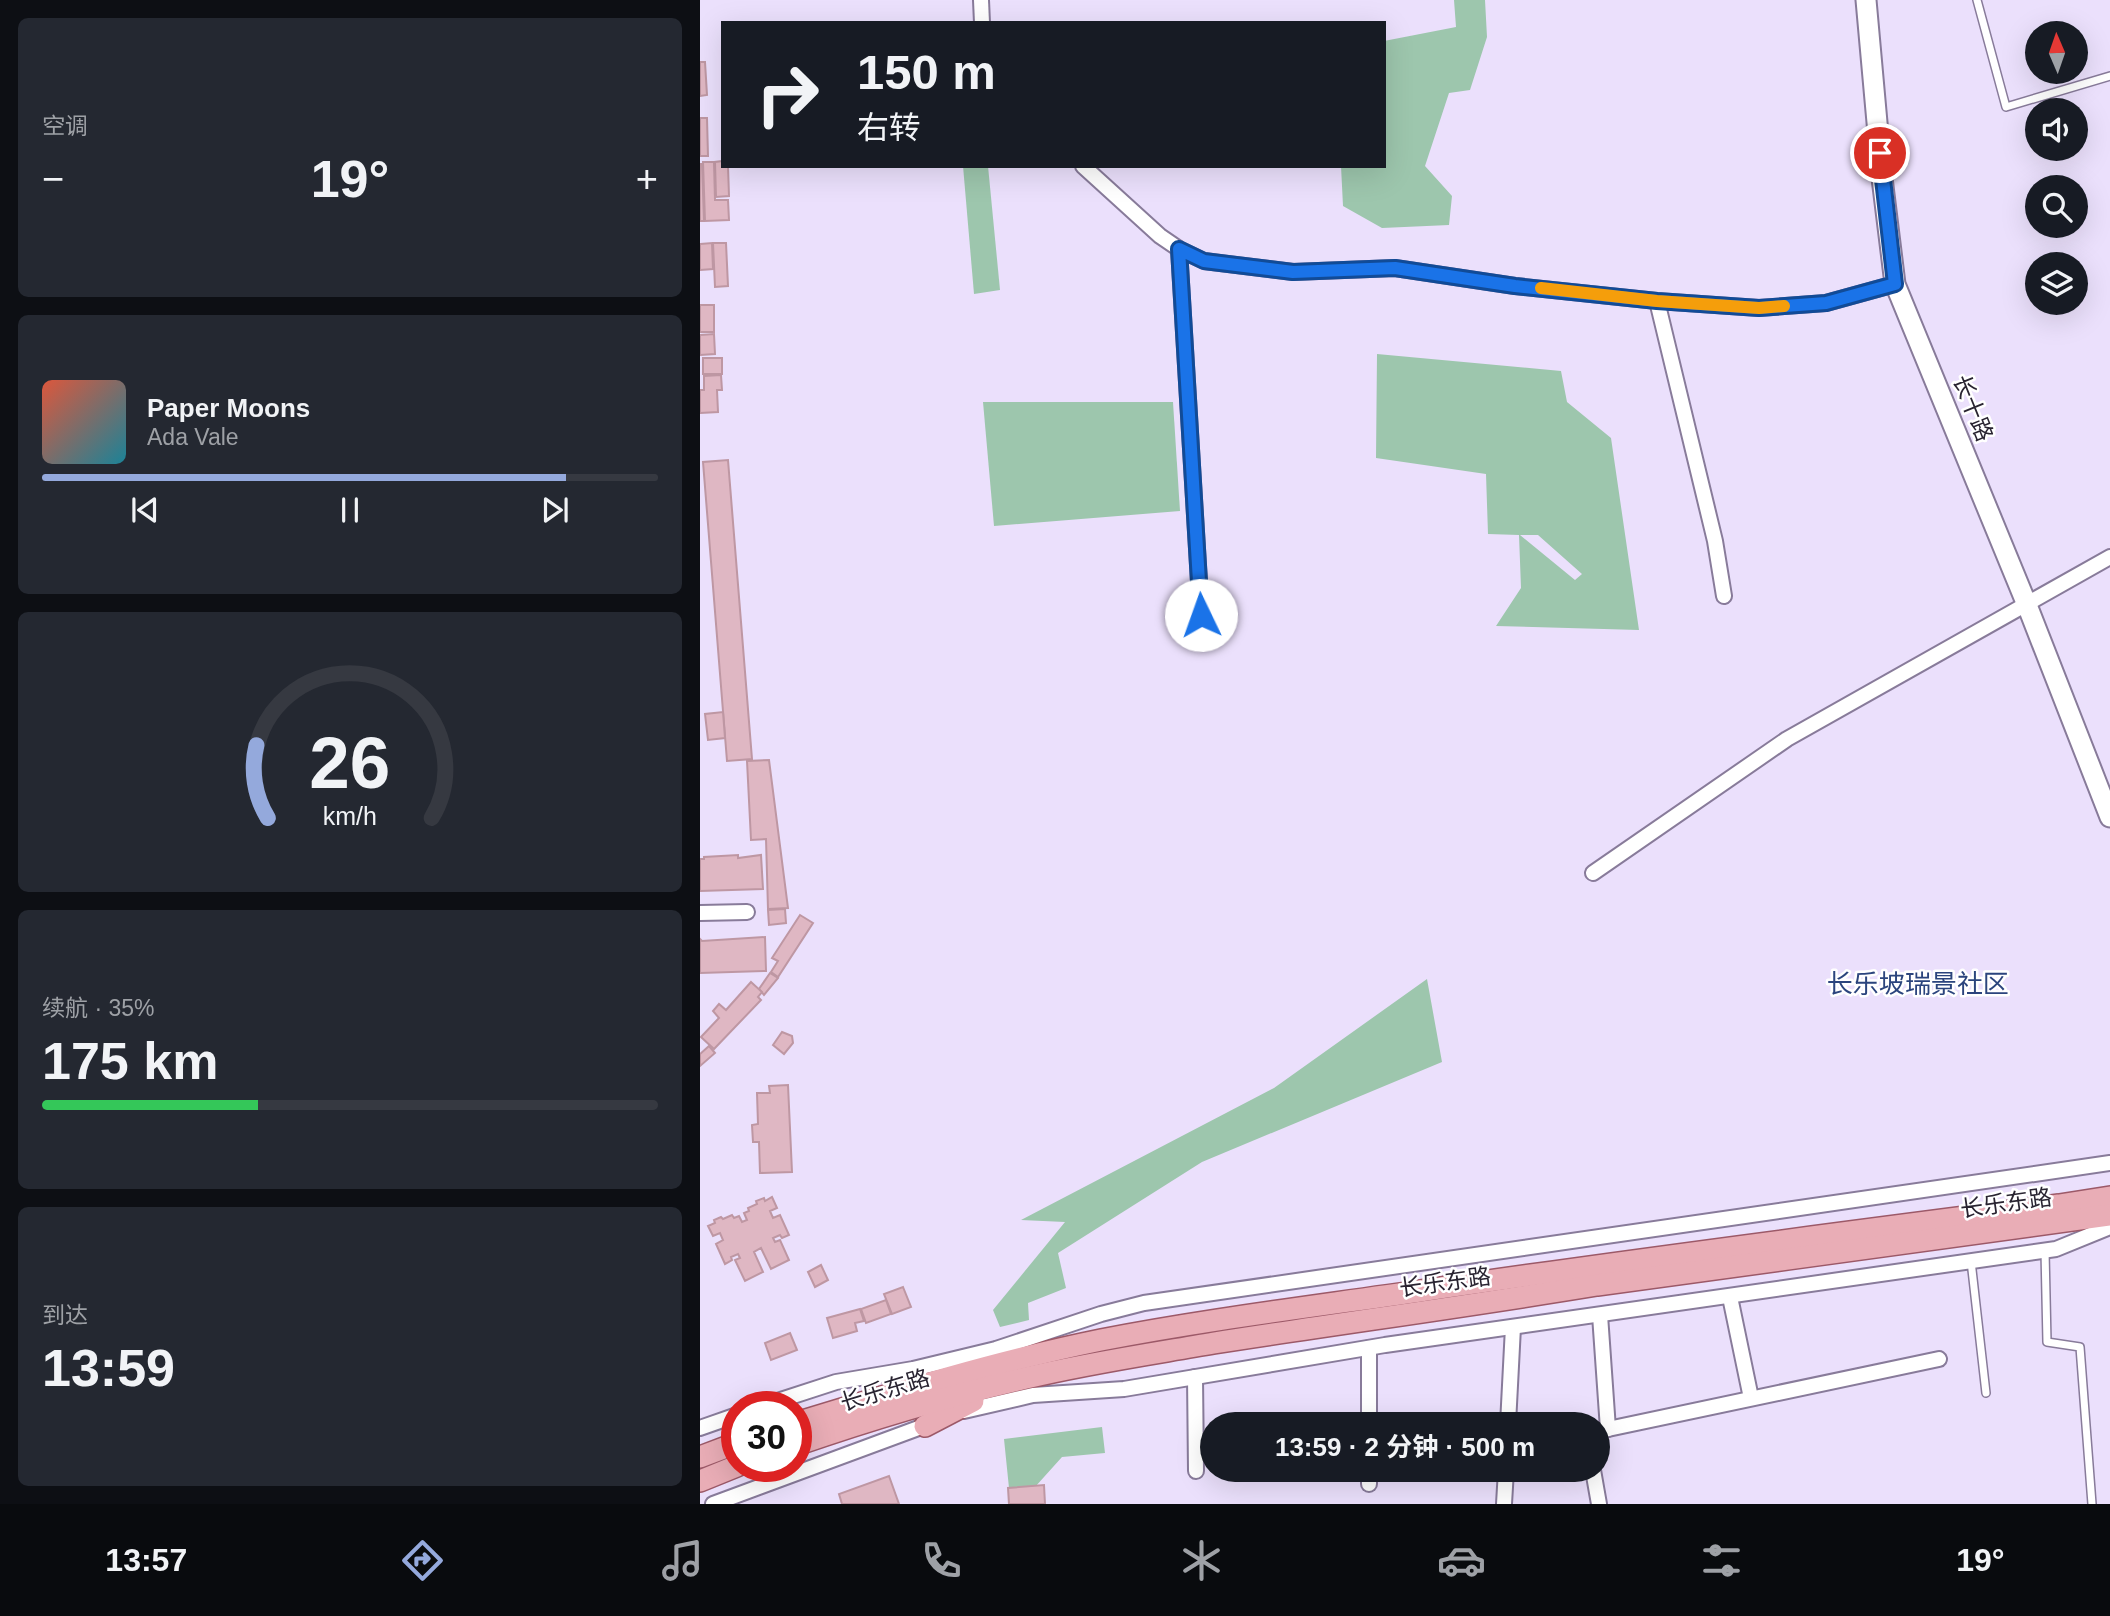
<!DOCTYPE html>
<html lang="zh">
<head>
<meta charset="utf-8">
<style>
	body { margin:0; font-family:Arial,"Noto Sans SC",sans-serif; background:#242831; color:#f1f3f6; height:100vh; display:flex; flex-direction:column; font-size:26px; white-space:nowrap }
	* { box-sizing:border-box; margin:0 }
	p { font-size:23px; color:#9ea1a6 }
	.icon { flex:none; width:38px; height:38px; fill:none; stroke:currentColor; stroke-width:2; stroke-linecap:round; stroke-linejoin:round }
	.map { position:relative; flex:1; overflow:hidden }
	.side { display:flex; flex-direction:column; gap:18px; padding:18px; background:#0d0f14; width:700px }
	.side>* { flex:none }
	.hud { position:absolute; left:21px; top:21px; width:665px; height:147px; border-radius:0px; box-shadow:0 7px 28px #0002; background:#171b24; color:#f1f3f6; overflow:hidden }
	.needle { width:46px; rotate:358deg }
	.buttons { position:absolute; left:1325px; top:21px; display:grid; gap:14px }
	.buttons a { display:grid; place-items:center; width:63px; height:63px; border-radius:50%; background:#171b24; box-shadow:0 7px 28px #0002; font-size:35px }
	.speed { position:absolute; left:21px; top:1391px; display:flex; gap:14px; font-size:35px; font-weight:700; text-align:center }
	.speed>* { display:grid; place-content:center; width:91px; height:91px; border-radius:50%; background:#171b24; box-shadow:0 7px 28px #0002; line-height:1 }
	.speed .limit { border:10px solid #d22; background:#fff; color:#111 }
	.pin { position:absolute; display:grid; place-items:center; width:60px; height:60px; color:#fff; margin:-30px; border:4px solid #fff; border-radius:50%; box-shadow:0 2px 7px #0007 }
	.me { position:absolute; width:77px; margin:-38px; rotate:357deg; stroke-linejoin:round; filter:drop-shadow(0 0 5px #0008) }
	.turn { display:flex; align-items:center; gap:24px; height:147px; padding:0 21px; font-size:32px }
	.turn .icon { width:91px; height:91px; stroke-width:2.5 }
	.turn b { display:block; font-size:49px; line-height:60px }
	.big { font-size:52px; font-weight:700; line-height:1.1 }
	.side .tile { flex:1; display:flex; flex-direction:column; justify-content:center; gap:10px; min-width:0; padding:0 24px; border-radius:10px; background:#242831 }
	.side .dial { align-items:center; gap:0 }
	.dial svg { height:182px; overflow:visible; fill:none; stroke:#363941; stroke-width:7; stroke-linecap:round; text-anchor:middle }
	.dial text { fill:#f1f3f6; stroke:none }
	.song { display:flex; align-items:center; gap:21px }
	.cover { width:84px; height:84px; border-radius:10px; background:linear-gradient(135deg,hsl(10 70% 55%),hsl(190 70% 35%)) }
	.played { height:7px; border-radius:4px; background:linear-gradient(90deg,#94a9dc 85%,#363941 85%) }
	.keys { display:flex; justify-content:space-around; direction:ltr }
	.heat { display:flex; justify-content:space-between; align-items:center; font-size:38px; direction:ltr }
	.charge { height:10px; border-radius:5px; background:linear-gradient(90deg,#34c759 35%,#363941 0) }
	.trip { position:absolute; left:500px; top:1412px; width:410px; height:70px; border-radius:35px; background:#171b24; box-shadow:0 7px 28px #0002; font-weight:700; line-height:70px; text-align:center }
	.menu { display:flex; height:112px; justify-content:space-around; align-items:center; background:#090b0e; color:#9ea1a6 }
	.menu .icon { width:49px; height:49px }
	.menu .selected { color:#94a9dc }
	.menu b { font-size:32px; color:#f1f3f6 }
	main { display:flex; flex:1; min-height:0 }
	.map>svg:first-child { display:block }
	.green { fill:#9dc6ad; fill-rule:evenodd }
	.building { fill:#dfb7c3; stroke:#be97a3; stroke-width:2 }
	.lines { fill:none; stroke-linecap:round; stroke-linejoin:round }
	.lane-casing { stroke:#887b9a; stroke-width:10 }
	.street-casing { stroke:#887b9a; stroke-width:18 }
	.secondary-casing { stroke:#887b9a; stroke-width:23 }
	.primary-casing { stroke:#9c5968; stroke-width:24 }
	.lane { stroke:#fff; stroke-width:7 }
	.street { stroke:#fff; stroke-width:14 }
	.secondary { stroke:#fff; stroke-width:19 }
	.primary { stroke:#e9adb6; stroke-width:21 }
	.route-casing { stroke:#114b97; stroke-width:18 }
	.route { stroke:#1a73e8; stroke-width:12 }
	.slow { stroke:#f59e0b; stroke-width:12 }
	.labels { text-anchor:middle; stroke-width:5; stroke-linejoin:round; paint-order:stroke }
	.street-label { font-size:23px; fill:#292431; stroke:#fff }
	.quarter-label { font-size:26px; fill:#2b447d; stroke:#fff }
</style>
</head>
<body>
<main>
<section class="side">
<div class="tile"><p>空调</p>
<div class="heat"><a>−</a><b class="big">19°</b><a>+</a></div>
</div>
<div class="tile">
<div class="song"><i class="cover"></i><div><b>Paper Moons</b><p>Ada Vale</p></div></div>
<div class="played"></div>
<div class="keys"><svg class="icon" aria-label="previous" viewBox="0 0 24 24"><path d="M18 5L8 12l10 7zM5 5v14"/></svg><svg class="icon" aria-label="pause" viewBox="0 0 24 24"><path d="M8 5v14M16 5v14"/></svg><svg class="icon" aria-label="next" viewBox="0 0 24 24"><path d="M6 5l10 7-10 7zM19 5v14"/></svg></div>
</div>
<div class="tile dial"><svg viewBox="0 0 100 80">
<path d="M14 69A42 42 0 1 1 86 69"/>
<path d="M14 69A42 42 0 0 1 9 37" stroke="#94a9dc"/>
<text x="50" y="56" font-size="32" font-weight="700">26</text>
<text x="50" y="72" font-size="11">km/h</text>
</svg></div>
<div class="tile"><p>续航 · 35%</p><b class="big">175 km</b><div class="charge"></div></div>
<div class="tile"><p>到达</p><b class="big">13:59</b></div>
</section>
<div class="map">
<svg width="1410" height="1504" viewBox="0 0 1410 1504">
	<rect width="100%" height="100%" fill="#ebe0fc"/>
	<g class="green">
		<polygon points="754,0 785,0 787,37 770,90 749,93 725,166 752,196 749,225 682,228 643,206 641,166 684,166 684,41 756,27"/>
		<polygon points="263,166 288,166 300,290 274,294"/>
		<path d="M 677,354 L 861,371 L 867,402 L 911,438 L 939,630 L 796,626 L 821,588 L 819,535 L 788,534 L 786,474 L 676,458 ZM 820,535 L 838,535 L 882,574 L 875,580 Z"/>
		<polygon points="283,402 473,402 480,511 294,526"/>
		<polygon points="727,979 742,1062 502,1162 358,1253 366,1288 328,1303 329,1320 300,1327 293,1310 365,1222 321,1220 574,1088"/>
		<polygon points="402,1427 405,1453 362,1457 335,1487 309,1488 304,1439"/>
	</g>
	<g class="building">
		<polygon points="0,62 5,62 7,95 0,96"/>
		<polygon points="0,118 7,118 8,156 0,156"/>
		<polygon points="23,161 23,166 28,166 29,196 16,197 15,162"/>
		<polygon points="3,162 14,162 15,200 28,200 29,220 5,221"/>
		<polygon points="0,164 2,164 4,221 0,221"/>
		<polygon points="12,243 13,269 0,270 0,244"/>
		<polygon points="13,243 26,243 28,286 15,287"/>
		<rect x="0" y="305" width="14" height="27"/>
		<polygon points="14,334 15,354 0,355 0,335"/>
		<rect x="3" y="358" width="19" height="16"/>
		<polygon points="21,375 22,390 17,390 18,412 0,413 0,390 4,390 4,376"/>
		<polygon points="28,460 52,759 27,761 3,462"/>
		<polygon points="23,712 25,738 8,740 5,714"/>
		<polygon points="69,760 88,908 68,909 66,839 51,840 47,761"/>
		<polygon points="38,855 38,858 61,855 63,889 0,891 0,859 4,859 4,857"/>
		<polygon points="85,909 86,923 69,925 68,910"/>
		<polygon points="100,915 113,923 78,977 71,972 78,961 72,958"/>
		<polygon points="65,937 66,971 0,973 0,939 2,941"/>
		<polygon points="70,973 78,978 64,995 59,989"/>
		<polygon points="51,982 62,992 58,997 61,1000 14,1049 1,1037 19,1018 13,1011 19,1004 26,1010"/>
		<polygon points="82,1032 92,1036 93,1043 84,1054 73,1045"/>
		<polygon points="9,1046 15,1053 0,1066 0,1054"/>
		<polygon points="88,1085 92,1172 60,1173 59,1142 53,1142 52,1125 58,1124 57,1093 70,1093 69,1086"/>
		<polygon points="72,1197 77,1208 70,1211 73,1218 80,1215 89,1235 82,1238 80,1235 73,1238 75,1242 80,1240 89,1260 71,1269 61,1248 54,1252 63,1272 45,1281 35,1260 40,1258 38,1254 31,1257 32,1260 25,1264 16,1244 23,1240 20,1233 13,1236 8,1226 15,1223 14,1220 21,1217 23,1219 32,1215 34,1218 39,1216 42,1222 47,1220 44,1213 49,1211 48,1208 57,1204 56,1201 64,1198 65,1201"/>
		<polygon points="121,1265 128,1280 115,1287 108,1272"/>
		<polygon points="203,1287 211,1307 192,1314 184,1294"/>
		<polygon points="186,1300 191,1314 166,1323 161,1309"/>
		<polygon points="160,1309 164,1321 155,1323 157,1331 133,1338 127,1318"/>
		<polygon points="90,1333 97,1350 71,1360 65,1343"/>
		<polygon points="189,1476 199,1504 142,1504 139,1494"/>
		<polygon points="344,1485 345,1504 309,1504 308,1488"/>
	</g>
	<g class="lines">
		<g class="lane-casing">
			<g id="lane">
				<polyline points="1277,0 1306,107 1410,76"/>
				<polyline points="1345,1251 1347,1342 1380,1347 1392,1504"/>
				<polyline points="1271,1261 1286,1393"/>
			</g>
		</g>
		<g class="street-casing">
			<g id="street">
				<polyline points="281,0 282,23"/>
				<polyline points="383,166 460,236 479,249 504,261 593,272 695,268 815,286 957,301 1059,308 1126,303 1195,284"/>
				<polyline points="479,249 501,615"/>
				<polyline points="957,301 1015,541 1024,596"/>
				<polyline points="893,873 1087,739 1410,557"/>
				<polyline points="0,913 47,912"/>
				<polyline points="1030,1297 1051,1398"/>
				<polyline points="669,1348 669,1424"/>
				<polyline points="495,1377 496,1471"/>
				<polyline points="59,1407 136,1382 213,1369 296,1349 401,1314 444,1303 1410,1163"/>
				<polyline points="264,1411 333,1395 424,1389 685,1345 1356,1249 1410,1227"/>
				<polyline points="808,1424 813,1327"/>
				<polyline points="0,1428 37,1415"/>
				<polyline points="908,1429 1239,1359"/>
				<polyline points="898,1432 908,1429 900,1315"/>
				<polyline points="669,1470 669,1484"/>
				<polyline points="893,1470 899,1504"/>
				<polyline points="13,1504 232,1423"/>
				<polyline points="804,1504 806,1470"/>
			</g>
		</g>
		<g class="secondary-casing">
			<polyline id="secondary" points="1166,0 1182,178 1195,284 1327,605 1410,817"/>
		</g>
		<g class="primary-casing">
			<g id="primary">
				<path d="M 96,1423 C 197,1392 298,1361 401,1340 C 509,1319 618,1306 726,1290 C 937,1259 1148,1232 1359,1205 L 1410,1197"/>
				<polyline points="225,1426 273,1401"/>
				<path d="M 96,1445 C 171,1419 248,1396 326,1378 C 388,1363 451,1354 514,1343 C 642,1323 770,1306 897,1285 L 1410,1215"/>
				<polyline points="0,1457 37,1443"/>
				<polyline points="0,1481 37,1466"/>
			</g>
		</g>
		<use href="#lane" class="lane"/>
		<use href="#street" class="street"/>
		<use href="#secondary" class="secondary"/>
		<use href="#primary" class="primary"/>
	</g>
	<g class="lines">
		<g class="route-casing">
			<polyline id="route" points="501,615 479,249 504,261 593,272 695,268 815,286 957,301 1059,308 1126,303 1195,284 1180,153"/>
		</g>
		<use href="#route" class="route"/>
		<polyline class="slow" points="841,288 957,301 1059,308 1084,306"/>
	</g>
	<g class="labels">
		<g class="street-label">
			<text transform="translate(1273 408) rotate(68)" y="8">长十路</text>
			<text transform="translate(1306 1203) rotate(-8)" y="8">长乐东路</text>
			<text transform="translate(745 1282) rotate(-8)" y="8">长乐东路</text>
			<text transform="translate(185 1390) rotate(-17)" y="8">长乐东路</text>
		</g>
		<g class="quarter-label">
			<text x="1218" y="993">长乐坡瑞景社区</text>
		</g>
	</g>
</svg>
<div class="buttons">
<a><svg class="needle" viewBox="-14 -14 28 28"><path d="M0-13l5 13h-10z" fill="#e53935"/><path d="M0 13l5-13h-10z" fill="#9ea1a6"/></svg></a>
<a><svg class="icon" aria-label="sound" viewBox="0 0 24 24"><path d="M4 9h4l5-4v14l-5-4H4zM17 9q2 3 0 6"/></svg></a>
<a><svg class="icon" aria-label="search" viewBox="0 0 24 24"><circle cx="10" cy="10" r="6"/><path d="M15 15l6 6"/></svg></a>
<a><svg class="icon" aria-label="layers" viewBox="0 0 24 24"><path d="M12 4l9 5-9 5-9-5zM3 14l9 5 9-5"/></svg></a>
</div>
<div class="speed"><div class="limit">30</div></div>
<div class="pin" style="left:1180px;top:153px;background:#d93025"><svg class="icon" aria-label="arrive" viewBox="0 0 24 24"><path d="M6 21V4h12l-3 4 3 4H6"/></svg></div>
<svg class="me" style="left:501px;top:615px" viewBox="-20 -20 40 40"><circle r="19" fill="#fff"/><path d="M0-13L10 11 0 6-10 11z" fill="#1a73e8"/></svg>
<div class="trip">13:59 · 2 分钟 · 500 m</div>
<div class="hud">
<div class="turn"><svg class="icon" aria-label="right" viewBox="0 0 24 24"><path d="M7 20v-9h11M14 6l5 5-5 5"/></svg><div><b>150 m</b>右转</div></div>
</div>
</div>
</main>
<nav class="menu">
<b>13:57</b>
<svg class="icon selected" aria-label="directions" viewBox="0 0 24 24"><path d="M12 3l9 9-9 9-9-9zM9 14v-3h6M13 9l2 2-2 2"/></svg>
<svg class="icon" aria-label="music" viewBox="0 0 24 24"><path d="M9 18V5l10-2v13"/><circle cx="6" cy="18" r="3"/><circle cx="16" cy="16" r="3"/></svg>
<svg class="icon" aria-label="phone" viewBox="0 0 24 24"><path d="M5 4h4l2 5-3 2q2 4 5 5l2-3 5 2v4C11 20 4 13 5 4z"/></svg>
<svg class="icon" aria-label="climate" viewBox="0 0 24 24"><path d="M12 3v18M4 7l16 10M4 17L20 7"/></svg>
<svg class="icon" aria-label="car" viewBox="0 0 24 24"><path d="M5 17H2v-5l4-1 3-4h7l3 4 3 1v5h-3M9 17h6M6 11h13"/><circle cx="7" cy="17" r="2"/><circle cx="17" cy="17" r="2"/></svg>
<svg class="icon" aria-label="filters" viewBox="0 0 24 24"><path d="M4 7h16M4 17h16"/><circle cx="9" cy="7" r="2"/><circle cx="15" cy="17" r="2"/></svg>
<b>19°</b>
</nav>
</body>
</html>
